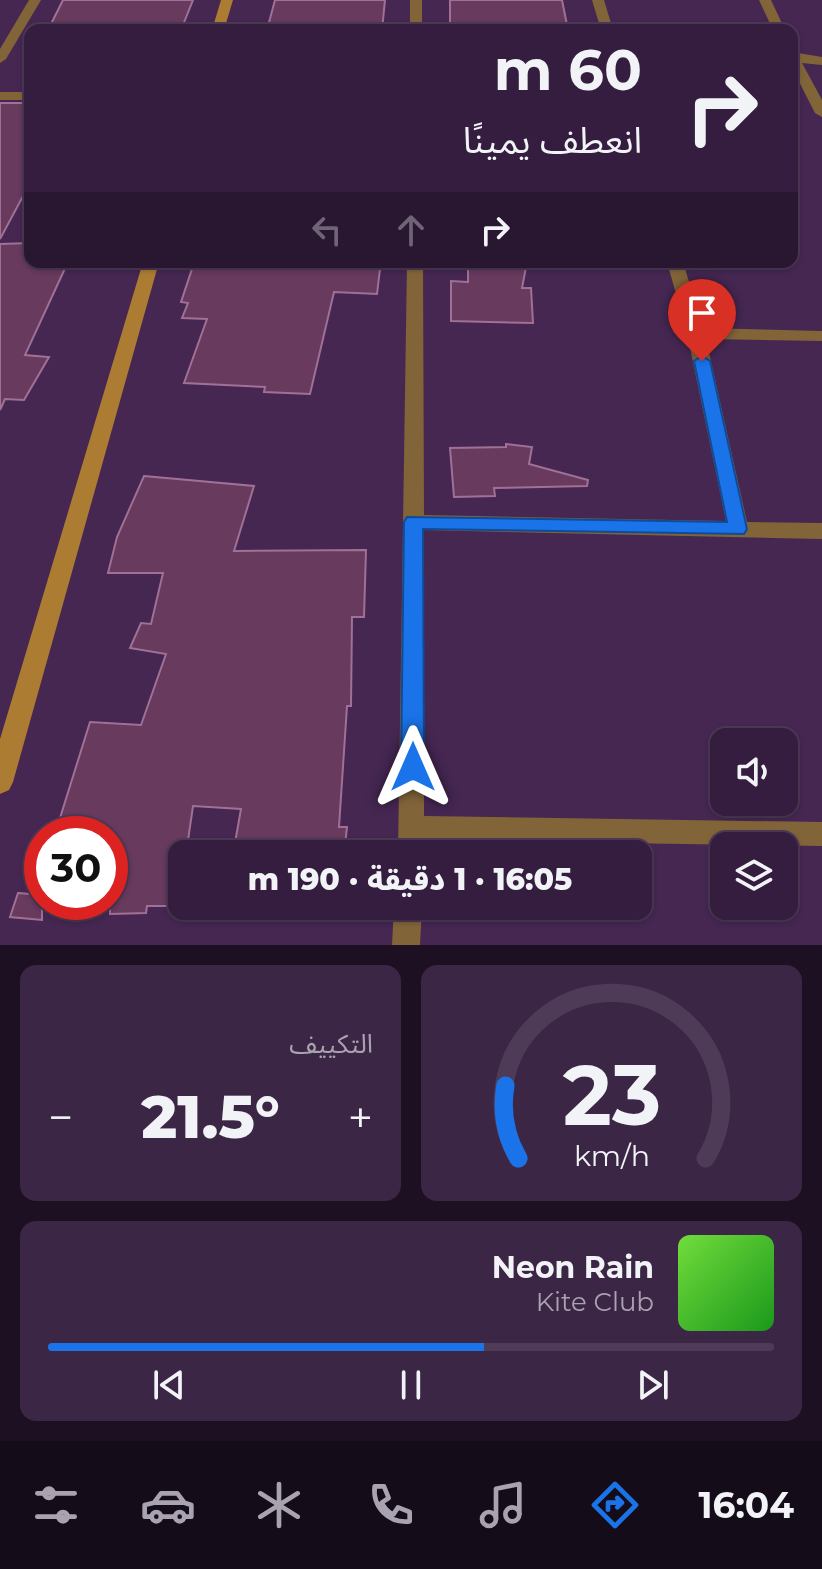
<!DOCTYPE html>
<html lang="ar">
<head>
<meta charset="utf-8">
<style>
	body { margin:0; font-family:Montserrat,"Noto Sans Arabic",sans-serif; background:#3c2645; color:#f1f3f6; direction:rtl; height:100vh; display:flex; flex-direction:column; font-size:30px; white-space:nowrap }
	* { box-sizing:border-box; margin:0 }
	p { font-size:26px; color:#a9a2b0 }
	.icon { flex:none; width:44px; height:44px; fill:none; stroke:currentColor; stroke-width:2; stroke-linecap:round; stroke-linejoin:round }
	.map { position:relative; height:945px; overflow:hidden; direction:ltr }
	.details { display:flex; flex-direction:column; gap:20px; padding:20px; background:#1d1022; flex:1 }
	.details>* { flex:none }
	.banner { position:absolute; left:24px; top:24px; width:774px; height:244px; border-radius:16px; box-shadow:0 2px 6px #0004,0 0 0 2px #4e3b58; direction:rtl; background:#341d3e; color:#f1f3f6; overflow:hidden }
	.tools { position:absolute; left:710px; top:728px; display:grid; gap:16px }
	.tools a { display:grid; place-items:center; width:88px; height:88px; border-radius:16px; background:#341d3e; box-shadow:0 2px 6px #0004,0 0 0 2px #4e3b58; font-size:40px }
	.speed { position:absolute; left:24px; top:816px; display:flex; gap:16px; font-size:40px; font-weight:700; text-align:center }
	.speed>* { display:grid; place-content:center; width:104px; height:104px; border-radius:50%; background:#341d3e; box-shadow:0 2px 6px #0004,0 0 0 2px #4e3b58; line-height:1 }
	.speed .limit { border:12px solid #d22; background:#fff; color:#111 }
	.pin { position:absolute; display:grid; place-items:center; width:68px; height:68px; color:#fff; margin:-82px -34px; border-radius:50% 50% 50% 0; rotate:-45deg; box-shadow:0 0 8px #0007 }
	.pin .icon { rotate:45deg }
	.me { position:absolute; width:88px; margin:-44px; rotate:0deg; stroke-linejoin:round; filter:drop-shadow(0 0 6px #0008) }
	.turn { display:flex; align-items:center; gap:28px; height:168px; padding:0 24px; font-size:36px }
	.turn .icon { width:104px; height:104px; stroke-width:2.5 }
	.turn b { display:block; font-size:56px; line-height:68px }
	.lanes { display:flex; align-items:center; height:76px; padding:0 24px; background:#0003; justify-content:center; gap:40px; direction:ltr }
	.lanes .off { opacity:.35 }
	.big { font-size:60px; font-weight:800; line-height:1.1 }
	.details .card { flex:1; display:flex; flex-direction:column; justify-content:center; gap:12px; min-width:0; padding:0 28px; border-radius:16px; background:#3c2645 }
	.details .dial { align-items:center; gap:0 }
	.dial svg { height:208px; overflow:visible; fill:none; stroke:#4e3b58; stroke-width:7; stroke-linecap:round; text-anchor:middle }
	.dial text { fill:#f1f3f6; stroke:none }
	.song { display:flex; align-items:center; gap:24px }
	.cover { width:96px; height:96px; border-radius:12px; background:linear-gradient(135deg,hsl(100 70% 55%),hsl(120 70% 35%)) }
	.played { height:8px; border-radius:4px; background:linear-gradient(90deg,#1a73e8 60%,#4e3b58 60%) }
	.keys { display:flex; justify-content:space-around; direction:ltr }
	.heat { display:flex; justify-content:space-between; align-items:center; font-size:44px; direction:ltr }
	.details .tiles { flex:1; display:grid; gap:20px; grid-template-columns:1fr 1fr }
	.card:last-child { grid-column:span 2 }
	.trip { position:absolute; left:168px; top:840px; width:484px; height:80px; border-radius:16px; background:#341d3e; box-shadow:0 2px 6px #0004,0 0 0 2px #4e3b58; font-weight:800; line-height:80px; text-align:center; direction:rtl }
	.tab-bar { display:flex; height:128px; justify-content:space-around; align-items:center; background:#150c19; color:#a9a2b0 }
	.tab-bar .icon { width:56px; height:56px }
	.tab-bar .active { color:#1a73e8 }
	.tab-bar b { font-size:36px; color:#f1f3f6 }
	.map>svg:first-child { display:block }
	.building { fill:#673a5e; stroke:#a17096; stroke-width:2 }
	.lines { fill:none; stroke-linecap:round; stroke-linejoin:round }
	.street { fill:#826439; fill-rule:evenodd }
	.secondary { fill:#ac7c33; fill-rule:evenodd }
	.route { fill:#1a73e8; stroke:#114b97; stroke-width:2 }
</style>
</head>
<body>
<div class="map">
<svg width="822" height="945" viewBox="0 0 822 945">
	<rect width="100%" height="100%" fill="#452752"/>
	<g class="building">
		<polygon points="63,0 193,0 181,30 48,30"/>
		<polygon points="275,0 385,0 382,30 267,30"/>
		<polygon points="450,0 562,0 568,30 450,30"/>
		<polygon points="0,103 30,103 30,183 0,239"/>
		<polygon points="30,243 30,262 68,262 25,355 49,357 24,400 5,399 0,410 0,244"/>
		<polygon points="468,262 527,262 522,288 531,288 533,323 451,321 451,281 468,282"/>
		<polygon points="272,265 380,269 377,294 334,292 310,394 264,392 265,387 184,383 207,319 182,318 188,303 181,302 193,266 271,269"/>
		<polygon points="506,444 532,447 529,464 588,480 587,486 494,488 495,496 454,497 450,448 506,447"/>
		<polygon points="144,476 254,486 234,551 366,550 364,617 352,617 351,706 347,706 339,827 347,827 344,854 233,854 241,809 193,806 186,854 182,854 178,906 147,906 146,913 110,914 110,834 55,834 90,722 141,725 166,654 130,648 141,623 151,624 163,573 108,573 117,537"/>
		<polygon points="18,893 42,895 42,920 10,917"/>
	</g>
	<g class="lines">
		<g class="street">
			<polygon points="29,0 41,0 6,59 0,63 0,49"/>
			<rect x="410" y="0" width="12" height="30"/>
			<polygon points="592,0 604,0 613,30 601,30"/>
			<polygon points="759,0 771,0 785,30 773,30"/>
			<polygon points="792,52 822,57 822,65 802,63 822,100 822,117 815,113 792,68"/>
			<rect x="0" y="92" width="30" height="8"/>
			<polygon points="407,262 423,262 424,515 726,521 687,333 667,262 683,262 703,328 822,331 822,341 706,339 747,522 822,523 822,539 424,530 424,816 822,822 822,846 424,840 424,854 398,854"/>
			<polygon points="394,906 422,906 420,945 392,945"/>
		</g>
		<g class="secondary">
			<polygon points="221,0 233,0 224,30 212,30"/>
			<polygon points="143,262 159,262 13,782 9,790 0,794 0,739"/>
		</g>
	</g>
	<polygon class="route" points="702,356 710,361 747,529 744,534 423,529 424,767 421,774 413,777 404,774 401,767 404,522 407,517 727,522 694,361"/>
</svg>
<div class="tools">
<a><svg class="icon" aria-label="sound" viewBox="0 0 24 24"><path d="M4 9h4l5-4v14l-5-4H4zM17 9q2 3 0 6"/></svg></a>
<a><svg class="icon" aria-label="layers" viewBox="0 0 24 24"><path d="M12 4l9 5-9 5-9-5zM3 14l9 5 9-5"/></svg></a>
</div>
<div class="speed"><div class="limit">30</div></div>
<div class="pin" style="left:702px;top:361px;background:#d93025"><svg class="icon" aria-label="arrive" viewBox="0 0 24 24"><path d="M6 21V4h12l-3 4 3 4H6"/></svg></div>
<svg class="me" style="left:413px;top:767px" viewBox="-20 -20 40 40"><path d="M0-17L14 15 0 8-14 15z" fill="#1a73e8" stroke="#fff" stroke-width="4"/></svg>
<div class="trip">16:05 · 1 دقيقة · 190 m</div>
<div class="banner">
<div class="turn"><svg class="icon" aria-label="right" viewBox="0 0 24 24"><path d="M7 20v-9h11M14 6l5 5-5 5"/></svg><div><b>60 m</b>انعطف يمينًا</div></div>
<div class="lanes"><svg class="icon off" aria-label="left" viewBox="0 0 24 24"><path d="M17 20v-9H6M10 6l-5 5 5 5"/></svg><svg class="icon off" aria-label="ahead" viewBox="0 0 24 24"><path d="M12 20V5M6 11l6-6 6 6"/></svg><svg class="icon" aria-label="right" viewBox="0 0 24 24"><path d="M7 20v-9h11M14 6l5 5-5 5"/></svg></div>
</div>
</div>
<section class="details">
<div class="tiles">
<div class="card dial"><svg viewBox="0 0 100 80">
<path d="M14 69A42 42 0 1 1 86 69"/>
<path d="M14 69A42 42 0 0 1 9 41" stroke="#1a73e8"/>
<text x="50" y="56" font-size="32" font-weight="700">23</text>
<text x="50" y="72" font-size="11">km/h</text>
</svg></div>
<div class="card"><p>التكييف</p>
<div class="heat"><a>−</a><b class="big">21.5°</b><a>+</a></div>
</div>
<div class="card">
<div class="song"><i class="cover"></i><div><b>Neon Rain</b><p>Kite Club</p></div></div>
<div class="played"></div>
<div class="keys"><svg class="icon" aria-label="previous" viewBox="0 0 24 24"><path d="M18 5L8 12l10 7zM5 5v14"/></svg><svg class="icon" aria-label="pause" viewBox="0 0 24 24"><path d="M8 5v14M16 5v14"/></svg><svg class="icon" aria-label="next" viewBox="0 0 24 24"><path d="M6 5l10 7-10 7zM19 5v14"/></svg></div>
</div>
</div>
</section>
<nav class="tab-bar">
<b>16:04</b>
<svg class="icon active" aria-label="directions" viewBox="0 0 24 24"><path d="M12 3l9 9-9 9-9-9zM9 14v-3h6M13 9l2 2-2 2"/></svg>
<svg class="icon" aria-label="music" viewBox="0 0 24 24"><path d="M9 18V5l10-2v13"/><circle cx="6" cy="18" r="3"/><circle cx="16" cy="16" r="3"/></svg>
<svg class="icon" aria-label="phone" viewBox="0 0 24 24"><path d="M5 4h4l2 5-3 2q2 4 5 5l2-3 5 2v4C11 20 4 13 5 4z"/></svg>
<svg class="icon" aria-label="climate" viewBox="0 0 24 24"><path d="M12 3v18M4 7l16 10M4 17L20 7"/></svg>
<svg class="icon" aria-label="car" viewBox="0 0 24 24"><path d="M5 17H2v-5l4-1 3-4h7l3 4 3 1v5h-3M9 17h6M6 11h13"/><circle cx="7" cy="17" r="2"/><circle cx="17" cy="17" r="2"/></svg>
<svg class="icon" aria-label="filters" viewBox="0 0 24 24"><path d="M4 7h16M4 17h16"/><circle cx="9" cy="7" r="2"/><circle cx="15" cy="17" r="2"/></svg>
</nav>
</body>
</html>
